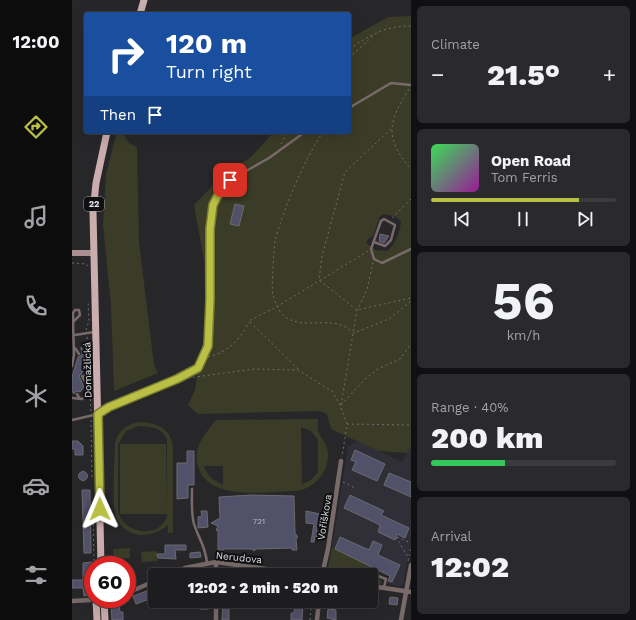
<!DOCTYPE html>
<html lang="en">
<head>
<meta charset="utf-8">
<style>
	body { margin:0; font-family:"Work Sans",sans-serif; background:#2a2a2d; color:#f1f3f6; height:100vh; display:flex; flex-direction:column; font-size:15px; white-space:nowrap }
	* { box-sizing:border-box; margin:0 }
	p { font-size:13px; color:#a0a2a5 }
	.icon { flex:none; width:22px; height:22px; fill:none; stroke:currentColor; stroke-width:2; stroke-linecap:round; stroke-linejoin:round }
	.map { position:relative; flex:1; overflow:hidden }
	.sheet { display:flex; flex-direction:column; gap:6px; padding:6px; background:#101012; width:225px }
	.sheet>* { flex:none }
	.banner { position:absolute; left:12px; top:12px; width:267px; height:122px; border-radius:4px; box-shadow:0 4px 16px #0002,0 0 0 1px #3b3b3e; background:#1a4fa0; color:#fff; overflow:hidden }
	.speed { position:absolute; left:12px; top:556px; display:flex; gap:8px; font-size:20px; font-weight:700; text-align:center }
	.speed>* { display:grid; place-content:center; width:52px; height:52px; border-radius:50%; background:#1d1d20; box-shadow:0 4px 16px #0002,0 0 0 1px #3b3b3e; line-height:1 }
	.speed .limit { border:6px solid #d22; background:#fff; color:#111 }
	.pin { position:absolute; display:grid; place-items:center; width:34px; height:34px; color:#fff; margin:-17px; border-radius:8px; box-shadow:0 2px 6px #0006 }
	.me { position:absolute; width:44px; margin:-22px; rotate:359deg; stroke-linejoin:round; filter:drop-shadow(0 0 3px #0008) }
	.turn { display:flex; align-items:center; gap:14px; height:84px; padding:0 16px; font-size:18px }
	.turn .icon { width:52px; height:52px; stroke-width:2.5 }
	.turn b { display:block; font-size:28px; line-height:34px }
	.then { display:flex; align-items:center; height:38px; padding:0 16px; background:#0003; gap:8px; font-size:15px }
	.big { font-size:30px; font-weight:800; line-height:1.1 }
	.sheet .widget { flex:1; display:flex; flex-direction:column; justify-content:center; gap:6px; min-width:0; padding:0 14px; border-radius:6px; background:#2a2a2d }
	.sheet .dial { align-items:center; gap:0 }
	.dial b { font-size:52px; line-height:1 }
	.song { display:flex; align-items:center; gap:12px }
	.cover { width:48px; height:48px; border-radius:6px; background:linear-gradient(135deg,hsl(130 70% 55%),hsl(300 70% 35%)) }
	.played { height:4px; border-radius:2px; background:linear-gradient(90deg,#bac045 80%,#3b3b3e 80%) }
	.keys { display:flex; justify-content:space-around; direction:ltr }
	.heat { display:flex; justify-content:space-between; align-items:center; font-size:22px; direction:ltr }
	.charge { height:6px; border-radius:3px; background:linear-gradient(90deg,#34c759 40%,#3b3b3e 0) }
	.trip { position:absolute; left:76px; top:568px; width:230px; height:40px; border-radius:4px; background:#1d1d20; box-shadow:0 4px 16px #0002,0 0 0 1px #3b3b3e; font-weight:800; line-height:40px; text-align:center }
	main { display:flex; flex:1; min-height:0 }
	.tabs { display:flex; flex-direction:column; width:72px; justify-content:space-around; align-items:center; background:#0c0c0d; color:#a0a2a5 }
	.tabs .icon { width:28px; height:28px }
	.tabs .current { color:#bac045 }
	.tabs b { font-size:18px; color:#f1f3f6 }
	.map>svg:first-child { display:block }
	.built { fill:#302f38 }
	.green { fill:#3a3c27; fill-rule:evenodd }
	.building { fill:#52516a; stroke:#6b6b6e }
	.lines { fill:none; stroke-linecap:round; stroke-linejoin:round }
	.path { stroke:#6e6e71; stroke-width:1; stroke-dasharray:2 3; stroke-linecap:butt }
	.lane { stroke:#796a6a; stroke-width:2.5 }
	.street { stroke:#796a6a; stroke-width:4.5 }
	.secondary { stroke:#a7908f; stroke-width:6 }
	.primary { stroke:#caadac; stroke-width:7 }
	.route-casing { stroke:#797d2d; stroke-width:10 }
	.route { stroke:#bac045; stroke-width:7 }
	.labels { text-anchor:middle; stroke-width:4; stroke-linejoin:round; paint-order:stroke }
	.number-label { font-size:8px; fill:#bcbcc4 }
	.shield { fill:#101012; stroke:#a2a2a4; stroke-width:1 }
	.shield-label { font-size:9px; font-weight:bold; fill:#e0e0e2 }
	.street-label { font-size:10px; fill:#e0e0e2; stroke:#101012 }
</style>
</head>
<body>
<main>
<nav class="tabs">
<b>12:00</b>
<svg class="icon current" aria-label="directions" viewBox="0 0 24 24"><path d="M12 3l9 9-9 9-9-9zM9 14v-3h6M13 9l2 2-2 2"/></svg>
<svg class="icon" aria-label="music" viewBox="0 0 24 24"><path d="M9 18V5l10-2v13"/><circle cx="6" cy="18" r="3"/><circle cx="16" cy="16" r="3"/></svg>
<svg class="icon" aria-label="phone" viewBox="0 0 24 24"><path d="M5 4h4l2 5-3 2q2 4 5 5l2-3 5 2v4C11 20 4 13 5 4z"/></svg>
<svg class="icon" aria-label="climate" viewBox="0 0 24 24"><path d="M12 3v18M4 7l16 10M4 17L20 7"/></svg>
<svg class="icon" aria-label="car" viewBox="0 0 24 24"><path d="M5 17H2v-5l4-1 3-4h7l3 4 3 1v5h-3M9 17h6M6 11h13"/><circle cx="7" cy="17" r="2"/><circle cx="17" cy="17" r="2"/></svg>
<svg class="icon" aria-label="filters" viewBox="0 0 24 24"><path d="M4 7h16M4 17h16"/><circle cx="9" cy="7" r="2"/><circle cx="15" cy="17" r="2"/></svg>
</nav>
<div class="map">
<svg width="339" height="620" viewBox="0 0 339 620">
	<rect width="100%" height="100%" fill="#27272a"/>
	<polygon class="built" points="285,441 330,462 339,447 339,539 331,585 328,586 316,584 318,577 313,574 260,548 276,447"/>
	<g class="green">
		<path d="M 339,16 L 339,447 L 335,453 L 306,451 L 259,429 L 255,414 L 248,411 L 126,414 L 116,405 L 123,390 L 127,360 L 134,329 L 132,260 L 122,205 L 146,180 L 179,157 L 202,132 L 277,132 L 277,39 L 316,17 ZM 312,214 L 324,217 L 329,221 C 328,232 324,244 315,251 L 304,250 L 294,243 L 296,239 L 301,236 L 308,216 Z"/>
		<polygon points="45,132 50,132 57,143 65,147 67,242 82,365 86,373 42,391 39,305 31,225 34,174"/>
		<path d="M 246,419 C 246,423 245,428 246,431 C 248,437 253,441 255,448 C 260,468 245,488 225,491 C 196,491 139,502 127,469 C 119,449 132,435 144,420 ZM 229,427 L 239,431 L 246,440 L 246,472 L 239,480 L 230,484 ZM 131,466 L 151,466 L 151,485 L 139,478 Z"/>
		<path d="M 67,422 C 86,423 99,428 101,448 L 101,533 L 96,533 L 96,525 C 87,532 79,535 68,535 C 57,534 48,527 44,517 C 39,503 43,460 43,443 C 46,431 55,424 67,422 ZM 67,426 C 79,427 90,427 95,440 L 95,516 C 88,540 50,534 46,510 L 46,444 L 54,431 Z"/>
		<polygon points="48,444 94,444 95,514 48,514"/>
		<polygon points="58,548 58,558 42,558 41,549"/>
		<polygon points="260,548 298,565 297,567 307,571 305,577 310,582 307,585 299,584 299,575 257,575 255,573"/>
		<polygon points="85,551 86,561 70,562 69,552"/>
	</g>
	<g class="building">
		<polygon points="163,204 172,206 167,226 158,224"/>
		<polygon points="308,234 317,236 312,243 307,241"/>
		<polygon points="9,347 15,356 14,361 10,363 12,367 10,373 7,376 12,387 8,392 4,391 2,394 0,391 0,377 6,357 10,355"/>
		<polygon points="0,441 6,441 11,446 11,455 3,455 3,449 0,449"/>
		<polygon points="283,450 313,464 305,481 280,470 284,462 279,460"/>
		<polygon points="115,451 122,451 122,485 116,485 116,498 105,499 105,463 115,463"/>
		<circle cx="11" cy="476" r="4.5"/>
		<polygon points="317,473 339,482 339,497 312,485"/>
		<polygon points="10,490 18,490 19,553 12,553"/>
		<polygon points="179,495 222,496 223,533 226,537 224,539 225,550 220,550 220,548 184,549 182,551 180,549 151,549 151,552 146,552 146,531 144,530 146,526 139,523 148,518 147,497"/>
		<polygon points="278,495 312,511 309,515 337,528 333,538 325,534 323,540 306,532 308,526 306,524 272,508"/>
		<polygon points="129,511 135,511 136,527 126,528 126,517 130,516"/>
		<polygon points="234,511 248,514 247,515 250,516 249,522 246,522 244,531 248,532 247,537 243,536 242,542 239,542 242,524 234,523"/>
		<polygon points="268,537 297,550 301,541 310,545 306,555 328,565 320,582 316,581 318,576 263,549"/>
		<polygon points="93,545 114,545 114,550 103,550 104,559 86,558 85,554 93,554"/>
		<polygon points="128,552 129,557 118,558 118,553"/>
		<polygon points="20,562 20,595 12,596 11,588 0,588 0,580 11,580 11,563"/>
		<polygon points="83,588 83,597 64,604 61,596"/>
		<polygon points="318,597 326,598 325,605 317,604"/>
		<rect x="128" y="601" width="8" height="8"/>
		<polygon points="151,601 157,601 157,620 150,620"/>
		<polygon points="223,601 231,601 230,620 219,620 219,613 222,613"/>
		<polygon points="47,604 48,612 51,612 51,620 40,620 39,605"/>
		<polygon points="256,609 264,610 264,620 255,618"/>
	</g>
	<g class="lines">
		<g class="path">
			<path d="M 277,49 C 299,35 312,26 339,26"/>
			<polyline points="277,58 303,34"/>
			<path d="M 337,89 C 316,122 312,138 339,169"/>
			<polyline points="319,129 273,172 250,256 247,280 285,310 339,298"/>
			<path d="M 251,132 C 234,156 210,212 203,241 C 202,249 199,289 201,295 C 203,303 208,315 215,318 C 232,328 251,319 269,325 C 273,326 278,330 282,333 L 317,319 L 339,301"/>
			<polyline points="209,144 216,132"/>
			<polyline points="320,218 339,199"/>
			<polyline points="0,263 14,264 16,266"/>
			<polyline points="14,330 17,321 16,301"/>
			<polyline points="15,337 18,361"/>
			<path d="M 136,357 C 156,352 168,340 177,322"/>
			<polyline points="226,369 177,321 206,306 296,251"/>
			<polyline points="116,378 182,369 226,370 261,392 268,405 275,424 270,457"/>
			<polyline points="18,394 19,411"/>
			<polyline points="269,405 285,310 295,290 301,262"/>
			<polyline points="269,405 293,379 306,369 328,359 339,344"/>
			<polyline points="19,420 20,477"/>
			<polyline points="275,424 339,425"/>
			<polyline points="271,482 283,488"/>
			<polyline points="21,514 22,565"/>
			<polyline points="324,537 337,559"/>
			<polyline points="325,537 339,543"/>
			<polyline points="336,561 339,546"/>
			<polyline points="238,620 240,601"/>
		</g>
		<g class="lane">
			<polyline points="277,108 319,83 339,85"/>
			<polyline points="302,242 313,246 319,240 323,225 312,219 309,221 299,249 302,259 310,263 339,249"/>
			<polyline points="3,335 22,332"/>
			<polyline points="3,348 7,354"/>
			<polyline points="0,366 2,355 1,322 8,315 7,310 3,310 1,313 1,322"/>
			<polyline points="12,378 15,367 13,364"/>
			<polyline points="5,394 8,399"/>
			<path d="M 0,398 L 10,399 C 19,392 15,384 10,376"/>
			<polyline points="0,420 26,414 37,407 105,379 126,368 136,346 138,300 138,229 141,205 148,191 158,180 197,158 233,132"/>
			<path d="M 120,489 C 120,501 119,513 122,524 C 127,540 133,544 135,563"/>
			<polyline points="306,576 314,579 312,587"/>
		</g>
		<g class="street">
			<polyline points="97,575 113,568 144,562 236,575"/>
			<polyline points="144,575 144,562"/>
			<polyline points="250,575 256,549 269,461"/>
			<polyline points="299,586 339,592"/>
			<polyline points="55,593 83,581"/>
			<polyline points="0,601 18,600"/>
			<polyline points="144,620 144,601"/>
			<polyline points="245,620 247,601"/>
			<polyline points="329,620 339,565"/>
		</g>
		<polyline class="secondary" points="0,253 22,253"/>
		<g class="primary">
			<polyline points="68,14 72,0"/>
			<polyline points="29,565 21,212 24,183 35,132"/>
			<polyline points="24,599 25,620"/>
			<polyline points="32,599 33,620"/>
		</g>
	</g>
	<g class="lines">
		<g class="route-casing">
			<polyline id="route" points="28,509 26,414 37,407 105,379 126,368 136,346 138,300 138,229 141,205 148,191 158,180"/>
		</g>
		<use href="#route" class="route"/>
	</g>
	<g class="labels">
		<g class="number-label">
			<text x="187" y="524">721</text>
		</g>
		<rect class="shield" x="12" y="197" width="20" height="14" rx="3"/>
		<g class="shield-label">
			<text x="22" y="207">22</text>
		</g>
		<g class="street-label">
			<text transform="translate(15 370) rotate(-91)" y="4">Domažlická</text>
			<text transform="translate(252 517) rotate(-81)" y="4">Voříškova</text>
			<text transform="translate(167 557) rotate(6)" y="4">Nerudova</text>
		</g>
	</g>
</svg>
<div class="speed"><div class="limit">60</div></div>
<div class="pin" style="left:158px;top:180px;background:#d93025"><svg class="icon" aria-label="arrive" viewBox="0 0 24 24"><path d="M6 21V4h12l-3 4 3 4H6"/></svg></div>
<svg class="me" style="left:28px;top:509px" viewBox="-20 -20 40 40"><path d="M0-17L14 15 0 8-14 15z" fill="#bac045" stroke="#fff" stroke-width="4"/></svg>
<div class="trip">12:02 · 2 min · 520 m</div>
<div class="banner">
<div class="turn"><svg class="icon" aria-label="right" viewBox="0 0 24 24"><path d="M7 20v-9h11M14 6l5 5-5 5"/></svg><div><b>120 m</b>Turn right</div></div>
<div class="then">Then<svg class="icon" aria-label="arrive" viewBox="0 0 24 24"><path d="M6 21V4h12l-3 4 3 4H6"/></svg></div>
</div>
</div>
<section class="sheet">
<div class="widget"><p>Climate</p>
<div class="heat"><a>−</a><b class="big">21.5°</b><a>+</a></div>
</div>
<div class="widget">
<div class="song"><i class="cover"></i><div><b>Open Road</b><p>Tom Ferris</p></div></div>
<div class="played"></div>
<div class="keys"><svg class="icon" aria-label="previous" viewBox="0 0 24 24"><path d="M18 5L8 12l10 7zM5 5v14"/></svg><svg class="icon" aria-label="pause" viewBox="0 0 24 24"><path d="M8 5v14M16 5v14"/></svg><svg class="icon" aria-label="next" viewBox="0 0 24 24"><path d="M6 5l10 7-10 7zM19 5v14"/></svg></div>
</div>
<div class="widget dial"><b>56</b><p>km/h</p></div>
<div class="widget"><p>Range · 40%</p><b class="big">200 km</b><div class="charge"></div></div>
<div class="widget"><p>Arrival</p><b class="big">12:02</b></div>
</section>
</main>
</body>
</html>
